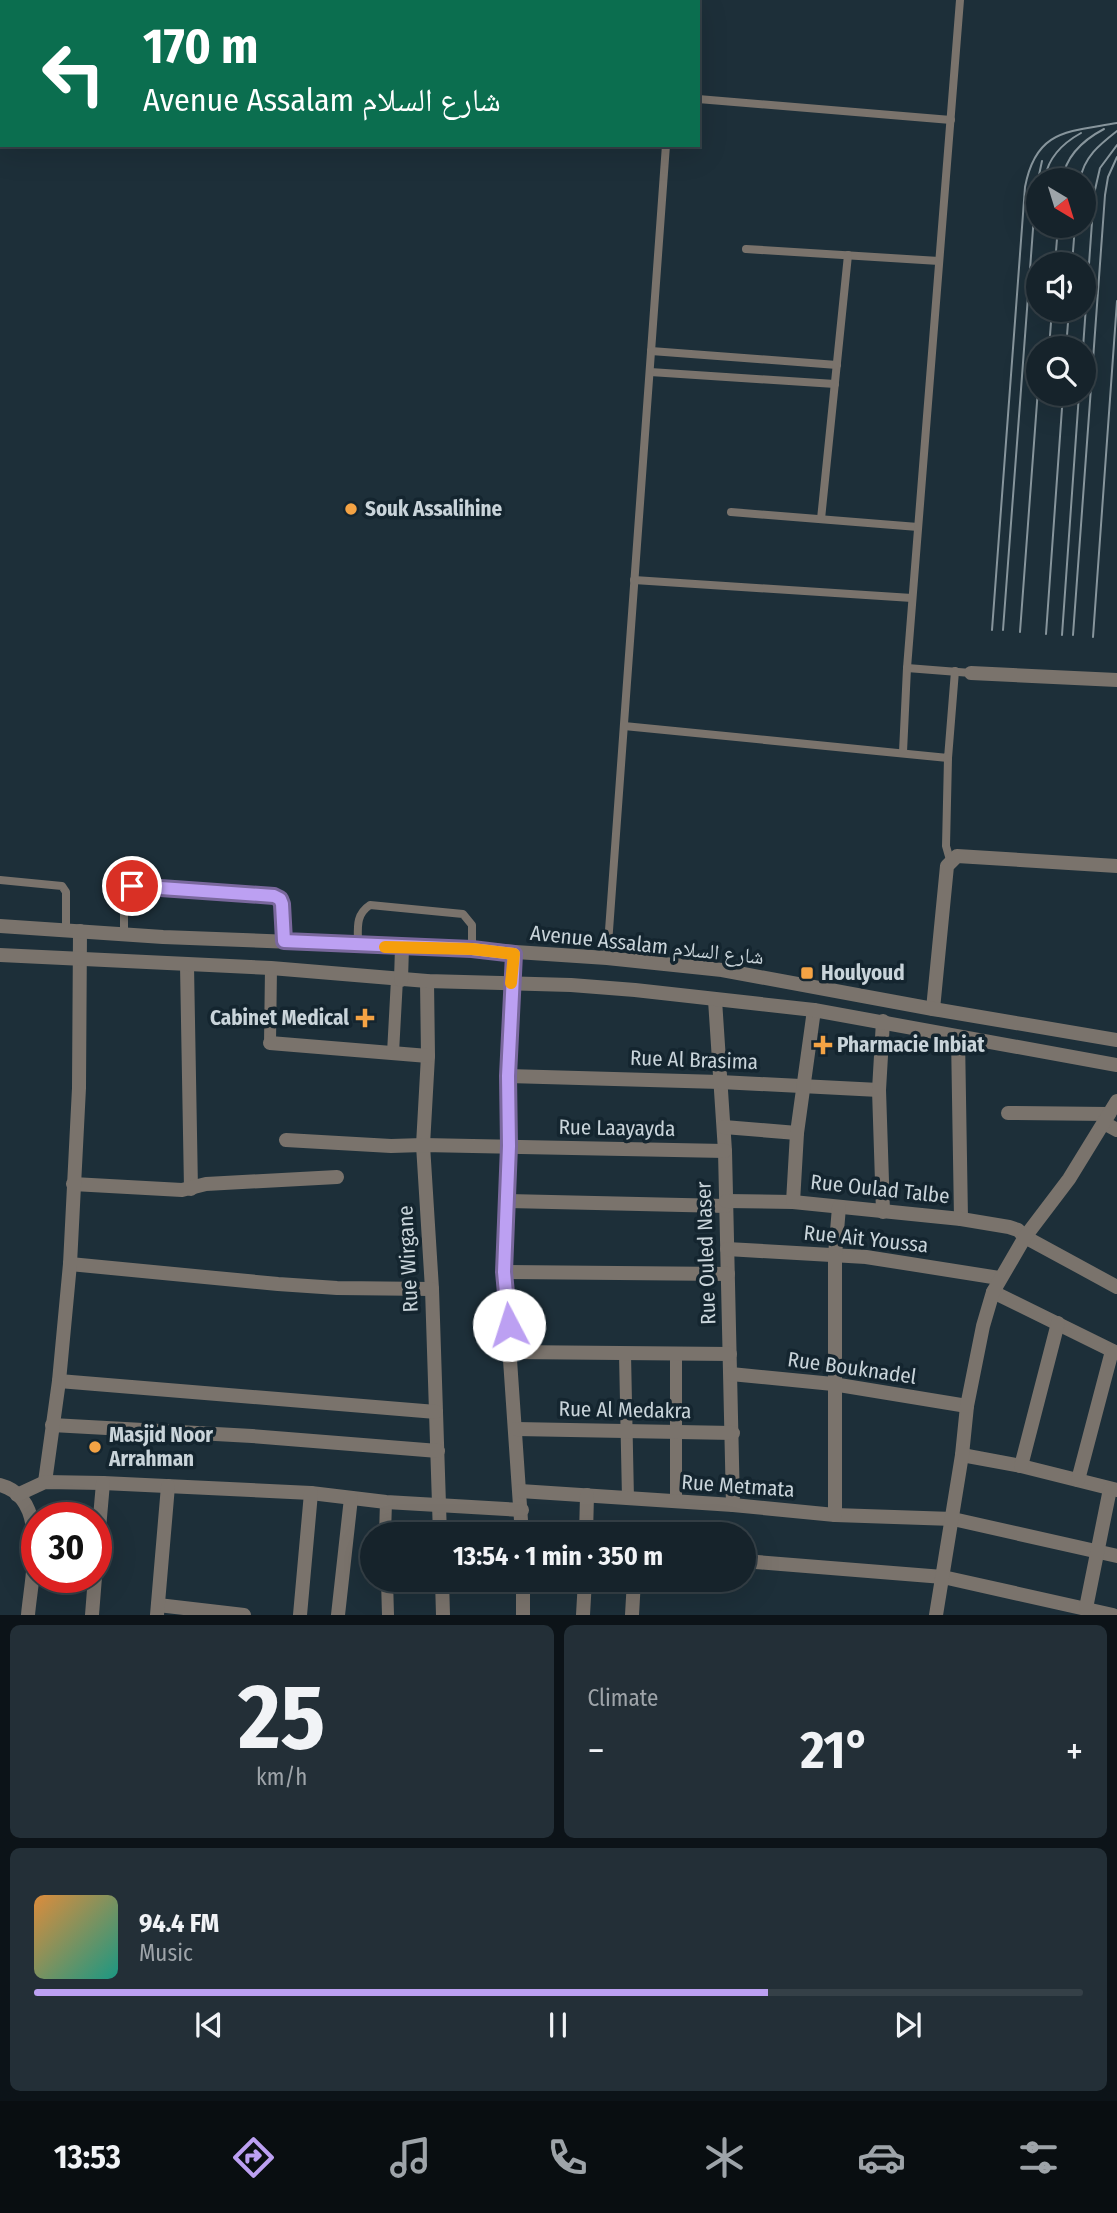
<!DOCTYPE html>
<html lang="en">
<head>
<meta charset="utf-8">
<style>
	body { margin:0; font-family:"Fira Sans Condensed","Noto Naskh Arabic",sans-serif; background:#232f37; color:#f1f3f6; height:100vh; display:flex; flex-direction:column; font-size:26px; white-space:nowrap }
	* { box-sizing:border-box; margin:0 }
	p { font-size:23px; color:#9ea4a9 }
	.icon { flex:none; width:38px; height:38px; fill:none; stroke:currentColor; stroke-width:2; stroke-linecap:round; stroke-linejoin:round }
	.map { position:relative; height:1615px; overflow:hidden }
	.drawer { display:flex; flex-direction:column; gap:10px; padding:10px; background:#0c1318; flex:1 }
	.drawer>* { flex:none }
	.top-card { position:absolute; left:0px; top:0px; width:700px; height:147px; box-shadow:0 7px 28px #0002,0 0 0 2px #354047; background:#0b6e4f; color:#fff; overflow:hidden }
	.needle { width:46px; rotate:142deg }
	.controls { position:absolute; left:1026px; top:168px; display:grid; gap:14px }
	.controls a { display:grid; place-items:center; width:70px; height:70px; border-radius:50%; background:#16232b; box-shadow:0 7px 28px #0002,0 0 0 2px #354047; font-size:35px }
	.speed { position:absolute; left:21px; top:1502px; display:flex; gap:14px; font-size:35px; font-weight:700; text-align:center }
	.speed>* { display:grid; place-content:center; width:91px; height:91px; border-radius:50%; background:#16232b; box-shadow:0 7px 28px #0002,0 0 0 2px #354047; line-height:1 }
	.speed .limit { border:10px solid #d22; background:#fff; color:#111 }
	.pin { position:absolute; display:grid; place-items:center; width:60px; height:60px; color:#fff; margin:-30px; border:4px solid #fff; border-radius:50%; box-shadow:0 2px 7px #0007 }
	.me { position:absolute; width:77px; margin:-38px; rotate:355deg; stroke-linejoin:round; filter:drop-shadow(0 0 5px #0008) }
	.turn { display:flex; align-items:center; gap:24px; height:147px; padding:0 28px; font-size:32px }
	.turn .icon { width:91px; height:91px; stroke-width:2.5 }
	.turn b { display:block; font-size:49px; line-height:60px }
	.big { font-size:52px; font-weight:700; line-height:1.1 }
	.drawer .widget { flex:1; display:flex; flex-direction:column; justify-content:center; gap:10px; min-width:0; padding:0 24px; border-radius:10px; background:#232f37 }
	.drawer .dial { align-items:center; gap:0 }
	.dial b { font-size:91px; line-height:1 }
	.song { display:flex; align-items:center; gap:21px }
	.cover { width:84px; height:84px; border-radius:10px; background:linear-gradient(135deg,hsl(30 70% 55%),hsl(170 70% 35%)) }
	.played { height:7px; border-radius:4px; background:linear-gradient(90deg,#bca0f2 70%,#354047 70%) }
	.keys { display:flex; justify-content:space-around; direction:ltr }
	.heat { display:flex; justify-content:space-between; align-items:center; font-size:38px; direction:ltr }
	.drawer .tiles { flex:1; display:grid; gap:10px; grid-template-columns:1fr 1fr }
	.widget:last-child { grid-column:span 2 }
	.trip { position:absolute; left:360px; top:1522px; width:396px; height:70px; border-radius:35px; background:#16232b; box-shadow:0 7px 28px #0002,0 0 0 2px #354047; font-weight:700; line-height:70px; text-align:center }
	.tabs { display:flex; height:112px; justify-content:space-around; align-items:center; background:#090e11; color:#9ea4a9 }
	.tabs .icon { width:49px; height:49px }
	.tabs .on { color:#bca0f2 }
	.tabs b { font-size:32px; color:#f1f3f6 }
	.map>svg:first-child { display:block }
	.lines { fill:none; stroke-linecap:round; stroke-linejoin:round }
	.service { stroke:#7a736c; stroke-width:8 }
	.pedestrian { stroke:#7a736c; stroke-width:12 }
	.minor { stroke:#7a736c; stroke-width:14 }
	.tertiary { stroke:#7a736c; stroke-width:14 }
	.tram { stroke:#87959c; stroke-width:2 }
	.route-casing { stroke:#7a689d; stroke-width:18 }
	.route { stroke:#bca0f2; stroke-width:12 }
	.slow { stroke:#f59e0b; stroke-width:12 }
	.poi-dot { fill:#f4a344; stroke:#14252f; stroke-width:2.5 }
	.labels { text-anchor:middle; stroke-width:7; stroke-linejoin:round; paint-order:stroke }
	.poi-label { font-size:21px; font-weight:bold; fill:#c9d4da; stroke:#14252f; text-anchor:start }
	.street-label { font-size:21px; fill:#c9d4da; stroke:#14252f }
</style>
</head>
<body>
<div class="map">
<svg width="1117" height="1615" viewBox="0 0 1117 1615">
	<rect width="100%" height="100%" fill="#1d2f39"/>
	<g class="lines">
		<g class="service">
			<polyline points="432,0 433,2"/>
			<polyline points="676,2 677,0"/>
			<polyline points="0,93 2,94"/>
			<polyline points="698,99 951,120"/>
			<polyline points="746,249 939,261"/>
			<polyline points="651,351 837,365"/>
			<polyline points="650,372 835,384"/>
			<polyline points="731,512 918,527"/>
			<polyline points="821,519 848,255"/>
			<polyline points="634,580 912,598"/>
			<polyline points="907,668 971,673"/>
			<polyline points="624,726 948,758 955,671"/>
			<polyline points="903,752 907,668 960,0"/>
			<polyline points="948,758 946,846 950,860"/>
			<polyline points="0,880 62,886 66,892 66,930"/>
			<polyline points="124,934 124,892 127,887 132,886 274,896 280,899 282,904 284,941"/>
			<path d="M 358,945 C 358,928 355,915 370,905 L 463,914 L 472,925 L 472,949"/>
			<polyline points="607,958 666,145"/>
		</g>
		<g class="pedestrian">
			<polyline points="270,1043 271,968"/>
			<polyline points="393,1053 397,979"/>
			<polyline points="625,1354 628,1499"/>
			<polyline points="676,1502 676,1354"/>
			<polyline points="385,1535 386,1502"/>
			<polyline points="387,1580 388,1615"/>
		</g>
		<g class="minor">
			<polyline points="127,0 127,2"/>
			<polyline points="971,673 1117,680"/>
			<polyline points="514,954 508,1076 509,1146 504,1272 522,1535"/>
			<polyline points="187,965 191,1189"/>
			<polyline points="427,981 428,1056 423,1145 432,1289 440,1535"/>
			<polyline points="715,1000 725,1151 733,1505"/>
			<polyline points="933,1009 947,866 957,856 1117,866"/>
			<polyline points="958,1037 961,1219"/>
			<polyline points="270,1043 428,1056"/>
			<polyline points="508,1076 720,1082 879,1090"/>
			<polyline points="1008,1113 1109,1114"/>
			<polyline points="1104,1123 1117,1130"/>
			<polyline points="724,1127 797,1133"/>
			<polyline points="286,1140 391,1146 423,1145 725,1151"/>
			<polyline points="73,1184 182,1190 206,1184 337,1177"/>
			<polyline points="507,1201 726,1206"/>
			<polyline points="726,1201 793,1202 961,1219 1009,1227 1018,1230 1025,1237 1117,1287"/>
			<polyline points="793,1202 797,1133 814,1010"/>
			<polyline points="883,1212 879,1090 883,1021"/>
			<polyline points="727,1249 866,1257 999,1278"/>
			<polyline points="70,1264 278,1284 337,1288 432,1289"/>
			<polyline points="504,1272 728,1274"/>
			<polyline points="993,1292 1117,1353"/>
			<polyline points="511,1352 730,1354"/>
			<polyline points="731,1374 833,1384 967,1406"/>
			<polyline points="59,1381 436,1412"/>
			<polyline points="52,1425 252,1436 438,1451"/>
			<polyline points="516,1429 733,1433"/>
			<polyline points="962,1455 1021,1466 1117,1490"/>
			<polyline points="1021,1466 1058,1323"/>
			<polyline points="1078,1480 1112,1351"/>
			<polyline points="45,1482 59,1381 70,1264 79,1088 80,931"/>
			<path d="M 0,1485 C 51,1498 31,1578 28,1615"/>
			<polyline points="520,1491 733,1505 835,1515 953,1519 1117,1556"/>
			<polyline points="17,1495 45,1482 103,1483 311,1493 386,1502 522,1510"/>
			<polyline points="835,1515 835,1255 839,1207"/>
			<polyline points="586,1535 587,1495"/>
			<polyline points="744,1561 943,1577 1113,1615"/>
			<polyline points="96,1563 103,1483"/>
			<polyline points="442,1580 443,1615"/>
			<polyline points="158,1605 244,1615"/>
			<polyline points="1086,1608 1110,1489"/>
			<polyline points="92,1615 95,1577"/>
			<polyline points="157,1615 168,1486"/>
			<polyline points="300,1615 311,1493"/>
			<polyline points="338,1615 351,1498"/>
			<polyline points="523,1615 523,1580"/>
			<polyline points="583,1615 585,1580"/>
			<polyline points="632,1615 634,1580"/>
		</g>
		<g class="tertiary">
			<polyline points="255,0 255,2"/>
			<polyline points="375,0 376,2"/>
			<polyline points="190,2 203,0"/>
			<polyline points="392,2 405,0"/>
			<polyline points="0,27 2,27"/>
			<polyline points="0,60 2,59"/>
			<polyline points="0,926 163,937 472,949 607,958 722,970 933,1009 1117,1040"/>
			<polyline points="0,955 271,968 427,981 571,985 635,990 814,1010 1117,1065"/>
			<polyline points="401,980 402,947"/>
			<polyline points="936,1615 962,1455 967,1406 983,1326 993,1292 1025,1237 1069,1179 1117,1101"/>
		</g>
		<g class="tram">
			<path d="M 1045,177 C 1049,156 1063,143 1081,133"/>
			<path d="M 1062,180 C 1066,155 1083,140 1104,129"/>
			<path d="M 1080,180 C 1084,157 1099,145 1117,131"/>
			<polyline points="1055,264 1058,226"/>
			<polyline points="1072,264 1075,226"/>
			<polyline points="1049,348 1052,310"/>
			<polyline points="1066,348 1069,310"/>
			<polyline points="1083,348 1094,194 1100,168 1117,145"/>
			<path d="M 992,630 L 1025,187 C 1036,129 1068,132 1117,123"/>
			<polyline points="1003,630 1036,189 1042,161"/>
			<polyline points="1020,632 1038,389"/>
			<polyline points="1046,634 1063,394"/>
			<polyline points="1062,635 1079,394"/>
			<polyline points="1073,635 1105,195 1108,177 1117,157"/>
			<polyline points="1093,637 1117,301"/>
		</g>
	</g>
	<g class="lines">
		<g class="route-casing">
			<polyline id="route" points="132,886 274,896 280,899 282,904 284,941 472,949 514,954 508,1076 509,1146 504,1272 509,1325"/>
		</g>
		<use href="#route" class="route"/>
		<polyline class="slow" points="385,947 472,949 514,954 511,983"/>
	</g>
	<g class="poi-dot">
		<circle cx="351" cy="509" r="7"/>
		<rect x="800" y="966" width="14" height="14" rx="3.5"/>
		<path d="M361.5 1007.5h7v7h7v7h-7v7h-7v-7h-7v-7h7z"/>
		<path d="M819.5 1034.5h7v7h7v7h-7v7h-7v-7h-7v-7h7z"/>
		<circle cx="95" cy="1447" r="7"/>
	</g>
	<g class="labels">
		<g class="poi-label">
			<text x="365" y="516">Souk Assalihine</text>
			<text x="821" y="980">Houlyoud</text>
			<text x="349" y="1025" text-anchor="end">Cabinet Medical</text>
			<text x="837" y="1052">Pharmacie Inbiat</text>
			<text x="109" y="1442">Masjid Noor<tspan x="109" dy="24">Arrahman</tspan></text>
		</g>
		<g class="street-label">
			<text transform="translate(647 945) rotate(6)" y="7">Avenue Assalam شارع السلام</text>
			<text transform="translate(694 1060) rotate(2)" y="7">Rue Al Brasima</text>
			<text transform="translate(617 1128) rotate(1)" y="7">Rue Laayayda</text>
			<text transform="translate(880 1189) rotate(6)" y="7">Rue Oulad Talbe</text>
			<text transform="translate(866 1239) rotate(6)" y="7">Rue Ait Youssa</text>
			<text transform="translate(706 1253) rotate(-92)" y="7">Rue Ouled Naser</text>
			<text transform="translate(408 1259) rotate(-93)" y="7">Rue Wirgane</text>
			<text transform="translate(852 1368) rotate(8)" y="7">Rue Bouknadel</text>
			<text transform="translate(625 1410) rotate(1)" y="7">Rue Al Medakra</text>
			<text transform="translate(738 1486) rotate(4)" y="7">Rue Metmata</text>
		</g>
	</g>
</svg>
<div class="controls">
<a><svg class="needle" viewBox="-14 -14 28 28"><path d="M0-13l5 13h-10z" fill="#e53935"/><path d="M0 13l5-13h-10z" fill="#9ea4a9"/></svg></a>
<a><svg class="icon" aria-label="sound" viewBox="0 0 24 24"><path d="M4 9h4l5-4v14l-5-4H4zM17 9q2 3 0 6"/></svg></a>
<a><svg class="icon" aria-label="search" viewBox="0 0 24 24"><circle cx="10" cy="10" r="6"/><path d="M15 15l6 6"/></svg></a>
</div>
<div class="speed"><div class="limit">30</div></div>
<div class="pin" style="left:132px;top:886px;background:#d93025"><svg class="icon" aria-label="arrive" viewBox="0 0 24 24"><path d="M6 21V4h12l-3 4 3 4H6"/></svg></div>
<svg class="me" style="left:509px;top:1325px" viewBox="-20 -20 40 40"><circle r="19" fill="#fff"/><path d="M0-13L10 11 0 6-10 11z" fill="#bca0f2"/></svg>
<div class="trip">13:54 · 1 min · 350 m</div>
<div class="top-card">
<div class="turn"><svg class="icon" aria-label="left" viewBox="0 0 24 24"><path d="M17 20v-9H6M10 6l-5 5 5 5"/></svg><div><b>170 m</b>Avenue Assalam شارع السلام</div></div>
</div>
</div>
<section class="drawer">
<div class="tiles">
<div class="widget dial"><b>25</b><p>km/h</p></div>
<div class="widget"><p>Climate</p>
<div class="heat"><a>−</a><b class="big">21°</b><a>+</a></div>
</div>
<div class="widget">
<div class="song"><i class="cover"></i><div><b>94.4 FM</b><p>Music</p></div></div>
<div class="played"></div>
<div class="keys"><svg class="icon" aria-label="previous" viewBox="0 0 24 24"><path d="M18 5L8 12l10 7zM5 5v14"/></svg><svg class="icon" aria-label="pause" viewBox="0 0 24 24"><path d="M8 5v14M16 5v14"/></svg><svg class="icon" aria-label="next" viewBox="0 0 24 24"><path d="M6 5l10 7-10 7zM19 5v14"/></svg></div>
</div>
</div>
</section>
<nav class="tabs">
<b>13:53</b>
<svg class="icon on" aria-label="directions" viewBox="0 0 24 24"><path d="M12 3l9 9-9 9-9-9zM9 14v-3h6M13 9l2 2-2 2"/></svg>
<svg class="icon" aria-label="music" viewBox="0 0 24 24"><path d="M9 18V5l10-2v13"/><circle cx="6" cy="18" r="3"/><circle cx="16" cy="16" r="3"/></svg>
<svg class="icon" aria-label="phone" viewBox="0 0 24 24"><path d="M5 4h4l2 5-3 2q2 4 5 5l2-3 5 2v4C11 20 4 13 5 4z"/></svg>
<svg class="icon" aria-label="climate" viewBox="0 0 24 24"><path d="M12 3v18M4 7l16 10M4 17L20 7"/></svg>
<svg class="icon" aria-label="car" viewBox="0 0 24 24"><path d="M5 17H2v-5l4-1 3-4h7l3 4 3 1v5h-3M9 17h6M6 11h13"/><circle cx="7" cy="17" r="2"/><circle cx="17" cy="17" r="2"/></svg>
<svg class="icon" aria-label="filters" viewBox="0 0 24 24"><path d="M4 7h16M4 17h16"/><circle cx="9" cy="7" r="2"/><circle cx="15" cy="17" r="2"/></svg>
</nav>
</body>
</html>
